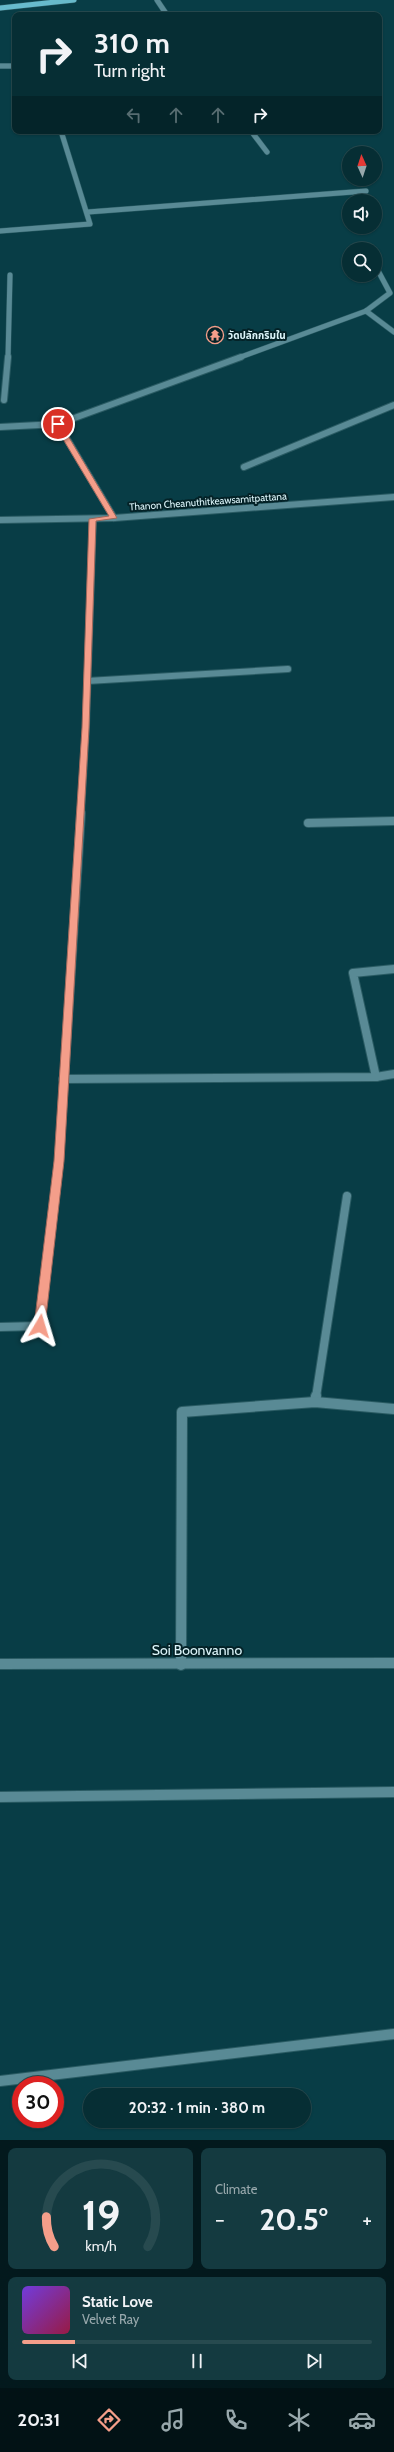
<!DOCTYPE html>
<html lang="en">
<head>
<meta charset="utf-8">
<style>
	body { margin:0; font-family:Cabin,"Noto Sans Thai",sans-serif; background:#143a40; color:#f1f3f6; height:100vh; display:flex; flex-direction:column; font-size:15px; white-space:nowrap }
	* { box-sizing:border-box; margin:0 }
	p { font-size:13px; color:#98a8ac }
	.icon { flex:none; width:22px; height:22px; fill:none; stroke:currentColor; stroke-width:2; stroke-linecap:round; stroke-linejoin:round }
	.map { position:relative; height:2140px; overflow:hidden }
	.panel { display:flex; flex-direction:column; gap:8px; padding:8px; background:#03191d; flex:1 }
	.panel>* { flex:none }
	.guide { position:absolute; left:12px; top:12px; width:370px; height:122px; border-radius:8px; box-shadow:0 1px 3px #0004,0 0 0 1px #274a4f; background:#062e34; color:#f1f3f6; overflow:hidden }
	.needle { width:26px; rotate:357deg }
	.buttons { position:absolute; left:342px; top:146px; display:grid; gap:8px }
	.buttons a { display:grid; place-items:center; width:40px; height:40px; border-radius:50%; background:#062e34; box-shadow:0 1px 3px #0004,0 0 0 1px #274a4f; font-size:20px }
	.speed { position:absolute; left:12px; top:2076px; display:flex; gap:8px; font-size:20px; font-weight:700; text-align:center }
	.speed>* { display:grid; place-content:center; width:52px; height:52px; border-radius:50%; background:#062e34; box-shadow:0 1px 3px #0004,0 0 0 1px #274a4f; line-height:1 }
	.speed .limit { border:6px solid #d22; background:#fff; color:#111 }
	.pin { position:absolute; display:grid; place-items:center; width:34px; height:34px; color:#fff; margin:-17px; border:2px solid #fff; border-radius:50%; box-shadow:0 1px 4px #0007 }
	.me { position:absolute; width:44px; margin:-22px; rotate:7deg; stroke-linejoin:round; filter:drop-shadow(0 0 3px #0008) }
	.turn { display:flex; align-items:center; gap:14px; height:84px; padding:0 16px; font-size:18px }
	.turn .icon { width:52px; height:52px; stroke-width:2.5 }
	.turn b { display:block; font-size:28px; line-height:34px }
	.lanes { display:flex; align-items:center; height:38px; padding:0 16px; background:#0003; justify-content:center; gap:20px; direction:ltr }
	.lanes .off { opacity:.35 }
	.big { font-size:30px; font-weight:700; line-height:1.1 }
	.panel .card { flex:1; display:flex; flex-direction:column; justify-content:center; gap:6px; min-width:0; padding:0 14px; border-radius:8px; background:#143a40 }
	.panel .dial { align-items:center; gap:0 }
	.dial svg { height:104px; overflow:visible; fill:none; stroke:#274a4f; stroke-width:7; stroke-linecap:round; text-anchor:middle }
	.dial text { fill:#f1f3f6; stroke:none }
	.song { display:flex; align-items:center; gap:12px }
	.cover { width:48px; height:48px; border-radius:6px; background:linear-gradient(135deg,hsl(260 70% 55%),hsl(340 70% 35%)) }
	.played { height:4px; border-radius:2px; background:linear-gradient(90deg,#f49e8a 15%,#274a4f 15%) }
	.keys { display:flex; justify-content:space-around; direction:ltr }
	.heat { display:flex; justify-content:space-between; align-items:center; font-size:22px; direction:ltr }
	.panel .tiles { flex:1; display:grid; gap:8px; grid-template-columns:1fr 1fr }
	.card:last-child { grid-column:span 2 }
	.trip { position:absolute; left:83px; top:2088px; width:228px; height:40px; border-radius:20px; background:#062e34; box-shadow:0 1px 3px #0004,0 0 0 1px #274a4f; font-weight:700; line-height:40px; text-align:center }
	.dock { display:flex; height:64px; justify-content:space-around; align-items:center; background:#021215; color:#98a8ac }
	.dock .icon { width:28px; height:28px }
	.dock .on { color:#f49e8a }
	.dock b { font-size:18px; color:#f1f3f6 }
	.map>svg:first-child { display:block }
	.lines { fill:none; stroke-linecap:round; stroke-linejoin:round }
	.lane-far1-casing { stroke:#2a5b63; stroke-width:6 }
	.lane-casing { stroke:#2a5b63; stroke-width:12 }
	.street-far3-casing { stroke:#2a5b63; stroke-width:6 }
	.street-far2-casing { stroke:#2a5b63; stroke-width:8 }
	.street-far1-casing { stroke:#2a5b63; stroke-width:10 }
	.street-casing { stroke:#2a5b63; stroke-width:12 }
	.secondary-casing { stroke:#2a5b63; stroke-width:6 }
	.lane-far1 { stroke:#598a95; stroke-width:5 }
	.lane { stroke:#598a95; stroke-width:10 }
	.street-far3 { stroke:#598a95; stroke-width:5 }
	.street-far2 { stroke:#598a95; stroke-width:6 }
	.street-far1 { stroke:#598a95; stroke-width:8 }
	.street { stroke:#598a95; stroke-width:10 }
	.secondary { stroke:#67bacb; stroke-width:5 }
	.route { fill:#f49e8a; stroke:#9f675a }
	.labels { text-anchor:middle; stroke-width:4; stroke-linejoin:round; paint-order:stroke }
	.far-poi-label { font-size:10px; font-weight:bold; fill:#ddf6fb; stroke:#042227; text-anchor:start }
	.far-street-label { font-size:10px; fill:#ddf6fb; stroke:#042227 }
	.near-street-label { font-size:14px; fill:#ddf6fb; stroke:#042227 }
</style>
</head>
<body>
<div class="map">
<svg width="394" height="2140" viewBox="0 0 394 2140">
	<rect width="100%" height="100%" fill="#083d46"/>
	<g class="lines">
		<g class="lane-far1-casing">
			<g id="lane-far1">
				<polyline points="157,0 167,15"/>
				<polyline points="0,66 15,66"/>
				<polyline points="251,131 267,152"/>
				<polyline points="88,212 366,191"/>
				<polyline points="0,231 90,224 61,131"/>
			</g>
		</g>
		<g class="lane-casing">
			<g id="lane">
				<polyline points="0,1797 394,1792"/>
				<polyline points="0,2081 394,2034"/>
			</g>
		</g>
		<g class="street-far3-casing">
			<g id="street-far3">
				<polyline points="366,311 394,332"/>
				<polyline points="8,358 10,275"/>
				<polyline points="238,358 366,311 390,293 375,265"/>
			</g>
		</g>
		<g class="street-far2-casing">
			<g id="street-far2">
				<polyline points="4,400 8,357"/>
				<polyline points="58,424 241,357"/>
				<polyline points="0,427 58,424 114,518"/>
				<polyline points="244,467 394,405"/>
				<polyline points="0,520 114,518 394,497"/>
				<polyline points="87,681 288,669"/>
				<polyline points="81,814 86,727 93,519"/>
			</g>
		</g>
		<g class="street-far1-casing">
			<g id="street-far1">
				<polyline points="308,823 394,821"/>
				<polyline points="376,1077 353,973 394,969"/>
				<polyline points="63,1079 376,1077 394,1074"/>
				<polyline points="0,1327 40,1326 59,1161 81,813"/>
				<polyline points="316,1397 347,1196"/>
			</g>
		</g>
		<g class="street-casing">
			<g id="street">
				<polyline points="315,1402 316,1396"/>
				<polyline points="0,1664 394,1663"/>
				<polyline points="181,1665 182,1412 315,1402 394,1409"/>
			</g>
		</g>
		<g class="secondary-casing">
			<polyline id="secondary" points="0,8 74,0"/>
		</g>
		<use href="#lane-far1" class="lane-far1"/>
		<use href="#lane" class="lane"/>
		<use href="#street-far3" class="street-far3"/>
		<use href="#street-far2" class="street-far2"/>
		<use href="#street-far1" class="street-far1"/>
		<use href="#street" class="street"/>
		<use href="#secondary" class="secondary"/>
	</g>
	<polygon class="route" points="58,422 61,424 117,518 96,521 89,728 64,1161 45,1326 40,1330 34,1326 54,1161 82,728 89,519 109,516 54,424"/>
	<defs>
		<g id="temple-ring" transform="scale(0.9)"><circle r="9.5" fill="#042227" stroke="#f49e8a" stroke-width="1.5"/><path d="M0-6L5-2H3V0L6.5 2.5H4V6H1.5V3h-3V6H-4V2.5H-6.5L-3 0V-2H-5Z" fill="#f49e8a"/></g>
	</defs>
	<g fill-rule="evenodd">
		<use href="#temple-ring" x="215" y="335"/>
	</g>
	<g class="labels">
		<g class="far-poi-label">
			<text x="228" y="339">วัดปลักกริมใน</text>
		</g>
		<g class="far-street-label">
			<text transform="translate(208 501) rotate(-4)" y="4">Thanon Cheanuthitkeawsamitpattana</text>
		</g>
		<g class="near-street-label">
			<text x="197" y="1655">Soi Boonvanno</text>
		</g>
	</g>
</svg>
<div class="buttons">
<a><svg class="needle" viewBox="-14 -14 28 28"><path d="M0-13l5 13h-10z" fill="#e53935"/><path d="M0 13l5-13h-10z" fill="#98a8ac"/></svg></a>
<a><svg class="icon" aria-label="sound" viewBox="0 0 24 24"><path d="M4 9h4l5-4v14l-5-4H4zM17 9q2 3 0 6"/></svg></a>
<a><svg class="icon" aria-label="search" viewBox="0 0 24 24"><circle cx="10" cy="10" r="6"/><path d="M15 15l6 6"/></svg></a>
</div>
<div class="speed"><div class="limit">30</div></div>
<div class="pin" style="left:58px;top:424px;background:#d93025"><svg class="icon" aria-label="arrive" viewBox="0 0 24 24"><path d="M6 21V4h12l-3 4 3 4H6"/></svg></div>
<svg class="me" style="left:40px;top:1326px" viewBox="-20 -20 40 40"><path d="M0-17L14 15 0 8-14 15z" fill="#f49e8a" stroke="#fff" stroke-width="4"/></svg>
<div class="trip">20:32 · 1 min · 380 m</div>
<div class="guide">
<div class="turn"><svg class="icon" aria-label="right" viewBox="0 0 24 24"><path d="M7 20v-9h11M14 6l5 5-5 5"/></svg><div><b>310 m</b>Turn right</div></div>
<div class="lanes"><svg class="icon off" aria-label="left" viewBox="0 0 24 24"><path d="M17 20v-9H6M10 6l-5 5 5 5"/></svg><svg class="icon off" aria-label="ahead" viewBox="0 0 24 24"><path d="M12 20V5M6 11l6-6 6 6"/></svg><svg class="icon off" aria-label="ahead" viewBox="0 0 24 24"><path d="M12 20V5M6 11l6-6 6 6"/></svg><svg class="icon" aria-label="right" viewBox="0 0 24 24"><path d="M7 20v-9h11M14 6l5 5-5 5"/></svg></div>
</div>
</div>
<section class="panel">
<div class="tiles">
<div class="card dial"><svg viewBox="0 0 100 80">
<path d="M14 69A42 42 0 1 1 86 69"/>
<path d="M14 69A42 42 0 0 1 8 46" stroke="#f49e8a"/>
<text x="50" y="56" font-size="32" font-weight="700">19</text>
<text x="50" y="72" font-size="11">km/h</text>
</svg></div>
<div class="card"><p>Climate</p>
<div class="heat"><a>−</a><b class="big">20.5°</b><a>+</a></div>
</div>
<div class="card">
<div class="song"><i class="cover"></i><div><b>Static Love</b><p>Velvet Ray</p></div></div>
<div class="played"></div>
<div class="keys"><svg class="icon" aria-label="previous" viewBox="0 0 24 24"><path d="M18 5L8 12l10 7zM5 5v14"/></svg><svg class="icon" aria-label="pause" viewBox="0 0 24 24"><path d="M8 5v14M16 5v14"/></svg><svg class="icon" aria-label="next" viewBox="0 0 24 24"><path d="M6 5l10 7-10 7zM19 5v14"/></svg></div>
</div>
</div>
</section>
<nav class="dock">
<b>20:31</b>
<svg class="icon on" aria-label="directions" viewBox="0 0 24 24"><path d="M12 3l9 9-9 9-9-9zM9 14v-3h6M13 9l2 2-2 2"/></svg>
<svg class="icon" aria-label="music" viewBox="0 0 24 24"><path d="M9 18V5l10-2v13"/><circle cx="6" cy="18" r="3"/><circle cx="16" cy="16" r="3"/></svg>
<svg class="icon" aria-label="phone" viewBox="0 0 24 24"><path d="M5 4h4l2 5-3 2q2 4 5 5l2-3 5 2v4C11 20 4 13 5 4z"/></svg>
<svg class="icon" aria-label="climate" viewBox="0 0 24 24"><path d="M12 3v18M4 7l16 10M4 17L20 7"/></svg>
<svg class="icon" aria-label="car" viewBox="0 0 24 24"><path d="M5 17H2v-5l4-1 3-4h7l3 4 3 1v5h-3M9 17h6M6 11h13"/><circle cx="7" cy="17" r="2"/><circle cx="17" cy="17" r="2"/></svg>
</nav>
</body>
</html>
